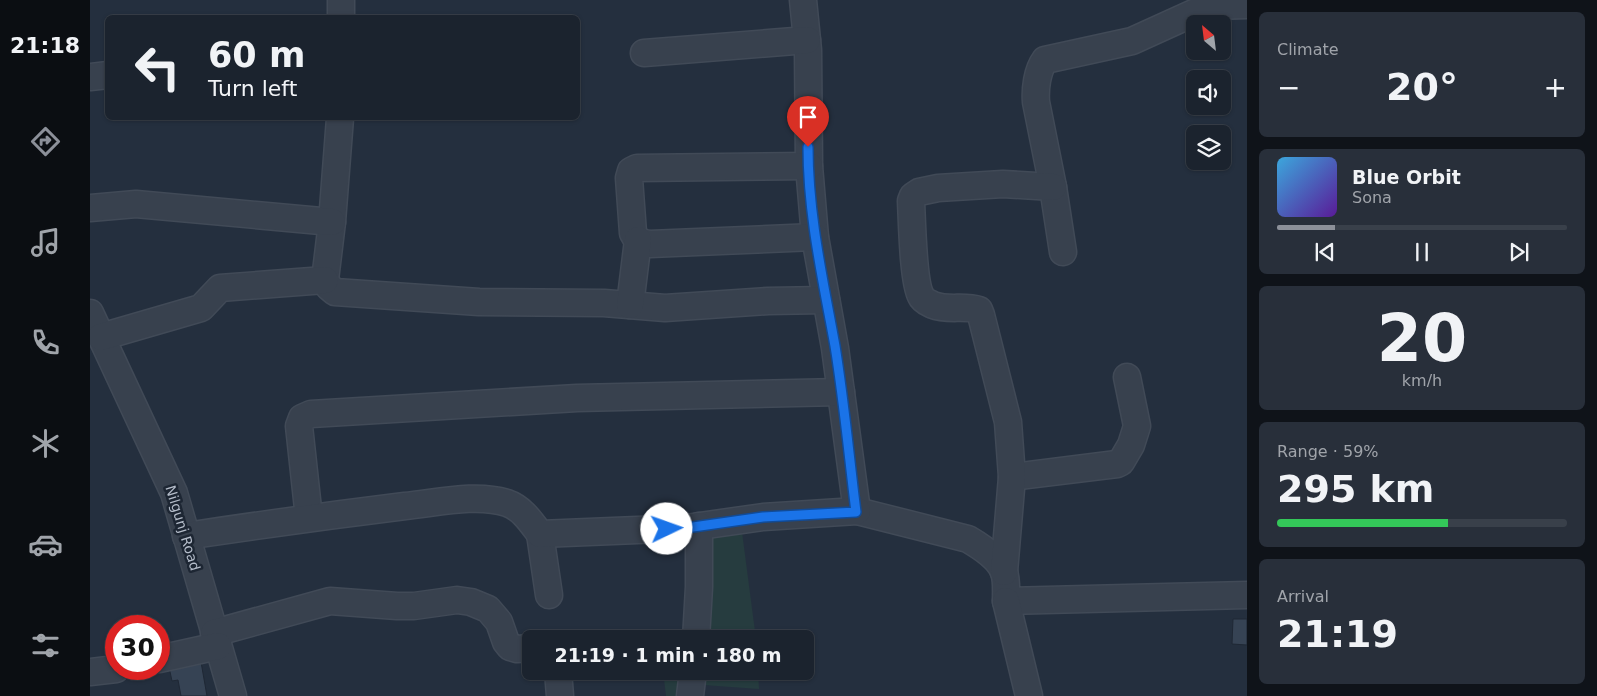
<!DOCTYPE html>
<html lang="en">
<head>
<meta charset="utf-8">
<style>
	body { margin:0; font-family:"DejaVu Sans",sans-serif; background:#282f3a; color:#f1f3f6; height:100vh; display:flex; flex-direction:column; font-size:19px; white-space:nowrap }
	* { box-sizing:border-box; margin:0 }
	p { font-size:16px; color:#a0a4aa }
	.icon { flex:none; width:28px; height:28px; fill:none; stroke:currentColor; stroke-width:2; stroke-linecap:round; stroke-linejoin:round }
	.map { position:relative; flex:1; overflow:hidden }
	.drawer { display:flex; flex-direction:column; gap:12px; padding:12px; background:#0f1319; width:350px }
	.drawer>* { flex:none }
	.top-card { position:absolute; left:15px; top:15px; width:475px; height:105px; border-radius:8px; box-shadow:0 1px 4px #0004,0 0 0 1px #39404a; background:#1b232e; color:#f1f3f6; overflow:hidden }
	.needle { width:32px; rotate:332deg }
	.buttons { position:absolute; left:1096px; top:15px; display:grid; gap:10px }
	.buttons a { display:grid; place-items:center; width:45px; height:45px; border-radius:8px; background:#1b232e; box-shadow:0 1px 4px #0004,0 0 0 1px #39404a; font-size:25px }
	.speed { position:absolute; left:15px; top:615px; display:flex; gap:10px; font-size:25px; font-weight:700; text-align:center }
	.speed>* { display:grid; place-content:center; width:65px; height:65px; border-radius:50%; background:#1b232e; box-shadow:0 1px 4px #0004,0 0 0 1px #39404a; line-height:1 }
	.speed .limit { border:8px solid #d22; background:#fff; color:#111 }
	.pin { position:absolute; display:grid; place-items:center; width:42px; height:42px; color:#fff; margin:-51px -21px; border-radius:50% 50% 50% 0; rotate:-45deg; box-shadow:0 0 5px #0007 }
	.pin .icon { rotate:45deg }
	.me { position:absolute; width:55px; margin:-28px; rotate:87deg; stroke-linejoin:round; filter:drop-shadow(0 0 4px #0008) }
	.turn { display:flex; align-items:center; gap:18px; height:105px; padding:0 20px; font-size:22px }
	.turn .icon { width:65px; height:65px; stroke-width:2.5 }
	.turn b { display:block; font-size:35px; line-height:42px }
	.big { font-size:38px; font-weight:700; line-height:1.1 }
	.drawer .tile { flex:1; display:flex; flex-direction:column; justify-content:center; gap:8px; min-width:0; padding:0 18px; border-radius:8px; background:#282f3a }
	.drawer .dial { align-items:center; gap:0 }
	.dial b { font-size:65px; line-height:1 }
	.song { display:flex; align-items:center; gap:15px }
	.cover { width:60px; height:60px; border-radius:8px; background:linear-gradient(135deg,hsl(200 70% 55%),hsl(270 70% 35%)) }
	.played { height:5px; border-radius:2px; background:linear-gradient(90deg,#8c9099 20%,#39404a 20%) }
	.keys { display:flex; justify-content:space-around; direction:ltr }
	.heat { display:flex; justify-content:space-between; align-items:center; font-size:28px; direction:ltr }
	.charge { height:8px; border-radius:4px; background:linear-gradient(90deg,#34c759 59%,#39404a 0) }
	.trip { position:absolute; left:432px; top:630px; width:292px; height:50px; border-radius:8px; background:#1b232e; box-shadow:0 1px 4px #0004,0 0 0 1px #39404a; font-weight:700; line-height:50px; text-align:center }
	main { display:flex; flex:1; min-height:0 }
	.menu { display:flex; flex-direction:column; width:90px; justify-content:space-around; align-items:center; background:#0b0e12; color:#a0a4aa }
	.menu .icon { width:35px; height:35px }
	.menu .on { color:#8c9099 }
	.menu b { font-size:22px; color:#f1f3f6 }
	.map>svg:first-child { display:block }
	.green { fill:#263c3f }
	.building { fill:#364354; stroke:#1f2835 }
	.lines { fill:none; stroke-linecap:round; stroke-linejoin:round }
	.minor-casing { stroke:#414a57; stroke-width:29 }
	.minor { stroke:#38414e; stroke-width:26 }
	.route-casing { stroke:#114b97; stroke-width:12 }
	.route { stroke:#1a73e8; stroke-width:9 }
	.labels { text-anchor:middle; stroke-width:5; stroke-linejoin:round; paint-order:stroke }
	.street-label { font-size:14px; fill:#b4bcc9; stroke:#1d2633 }
</style>
</head>
<body>
<main>
<nav class="menu">
<b>21:18</b>
<svg class="icon on" aria-label="directions" viewBox="0 0 24 24"><path d="M12 3l9 9-9 9-9-9zM9 14v-3h6M13 9l2 2-2 2"/></svg>
<svg class="icon" aria-label="music" viewBox="0 0 24 24"><path d="M9 18V5l10-2v13"/><circle cx="6" cy="18" r="3"/><circle cx="16" cy="16" r="3"/></svg>
<svg class="icon" aria-label="phone" viewBox="0 0 24 24"><path d="M5 4h4l2 5-3 2q2 4 5 5l2-3 5 2v4C11 20 4 13 5 4z"/></svg>
<svg class="icon" aria-label="climate" viewBox="0 0 24 24"><path d="M12 3v18M4 7l16 10M4 17L20 7"/></svg>
<svg class="icon" aria-label="car" viewBox="0 0 24 24"><path d="M5 17H2v-5l4-1 3-4h7l3 4 3 1v5h-3M9 17h6M6 11h13"/><circle cx="7" cy="17" r="2"/><circle cx="17" cy="17" r="2"/></svg>
<svg class="icon" aria-label="filters" viewBox="0 0 24 24"><path d="M4 7h16M4 17h16"/><circle cx="9" cy="7" r="2"/><circle cx="15" cy="17" r="2"/></svg>
</nav>
<div class="map">
<svg width="1157" height="696" viewBox="0 0 1157 696">
	<rect width="100%" height="100%" fill="#242f3e"/>
	<g class="green">
		<polygon points="651,524 666,639 612,639 612,570 623,530"/>
		<polygon points="573,671 668,671 669,689 613,685 608,696 576,696"/>
	</g>
	<g class="building">
		<polygon points="1143,619 1157,619 1157,645 1142,644"/>
		<polygon points="111,662 117,696 91,696 88,680 82,681 79,667"/>
	</g>
	<g class="lines">
		<g class="minor-casing">
			<g id="minor">
				<path d="M 713,0 L 718,50 L 719,166 L 725,237 L 745,348 L 767,511 L 878,539 C 890,546 909,558 914,572 C 917,580 916,592 916,601 L 1157,595"/>
				<polyline points="251,18 251,0"/>
				<polyline points="554,53 717,40"/>
				<polyline points="0,77 18,75"/>
				<polyline points="250,118 242,222 235,280 239,287 245,292 389,302 514,303 575,308 678,301 736,300"/>
				<path d="M 719,166 L 547,168 L 541,171 L 539,178 L 543,233 C 547,241 551,243 560,244 L 725,237"/>
				<polyline points="0,208 46,204 242,222"/>
				<path d="M 973,252 L 963,187 L 946,102 C 945,89 947,71 955,60 L 1042,41 L 1108,11 L 1123,6 L 1157,5"/>
				<polyline points="540,305 548,240"/>
				<polyline points="0,313 84,493 143,696"/>
				<polyline points="11,337 111,308 130,288 235,280"/>
				<polyline points="922,477 1027,464 1031,462 1041,445 1047,426 1037,377"/>
				<polyline points="219,518 209,426 212,418 221,414 487,398 751,392"/>
				<polyline points="450,534 459,595"/>
				<path d="M 96,536 C 169,525 242,515 315,506 C 346,503 387,493 417,503 C 432,508 441,522 450,534 L 596,528 L 673,517 L 767,511"/>
				<path d="M 914,572 L 922,477 L 918,422 L 891,315 L 889,310 C 874,305 858,311 843,305 C 839,303 833,301 831,296 C 823,282 822,220 821,201 L 823,196 L 829,192 L 848,188 L 913,184 L 963,187"/>
				<polyline points="916,601 939,696"/>
				<polyline points="124,633 240,601 307,606 324,606 367,600 381,602 398,609 409,622 416,642 420,647 427,649 441,648"/>
				<polyline points="606,639 609,587 609,526"/>
				<polyline points="69,659 128,646"/>
				<polyline points="468,671 470,696"/>
				<polyline points="0,672 26,669"/>
				<polyline points="600,696 603,671"/>
			</g>
		</g>
		<use href="#minor" class="minor"/>
	</g>
	<g class="lines">
		<g class="route-casing">
			<path id="route" d="M 577,529 L 596,528 L 673,517 L 766,512 C 759,456 754,401 745,346 C 733,280 718,215 718,147"/>
		</g>
		<use href="#route" class="route"/>
	</g>
	<g class="labels">
		<g class="street-label">
			<text transform="translate(93 528) rotate(73)" y="5">Nilgunj Road</text>
		</g>
	</g>
</svg>
<div class="buttons">
<a><svg class="needle" viewBox="-14 -14 28 28"><path d="M0-13l5 13h-10z" fill="#e53935"/><path d="M0 13l5-13h-10z" fill="#a0a4aa"/></svg></a>
<a><svg class="icon" aria-label="sound" viewBox="0 0 24 24"><path d="M4 9h4l5-4v14l-5-4H4zM17 9q2 3 0 6"/></svg></a>
<a><svg class="icon" aria-label="layers" viewBox="0 0 24 24"><path d="M12 4l9 5-9 5-9-5zM3 14l9 5 9-5"/></svg></a>
</div>
<div class="speed"><div class="limit">30</div></div>
<div class="pin" style="left:718px;top:147px;background:#d93025"><svg class="icon" aria-label="arrive" viewBox="0 0 24 24"><path d="M6 21V4h12l-3 4 3 4H6"/></svg></div>
<svg class="me" style="left:577px;top:529px" viewBox="-20 -20 40 40"><circle r="19" fill="#fff"/><path d="M0-13L10 11 0 6-10 11z" fill="#1a73e8"/></svg>
<div class="trip">21:19 · 1 min · 180 m</div>
<div class="top-card">
<div class="turn"><svg class="icon" aria-label="left" viewBox="0 0 24 24"><path d="M17 20v-9H6M10 6l-5 5 5 5"/></svg><div><b>60 m</b>Turn left</div></div>
</div>
</div>
<section class="drawer">
<div class="tile"><p>Climate</p>
<div class="heat"><a>−</a><b class="big">20°</b><a>+</a></div>
</div>
<div class="tile">
<div class="song"><i class="cover"></i><div><b>Blue Orbit</b><p>Sona</p></div></div>
<div class="played"></div>
<div class="keys"><svg class="icon" aria-label="previous" viewBox="0 0 24 24"><path d="M18 5L8 12l10 7zM5 5v14"/></svg><svg class="icon" aria-label="pause" viewBox="0 0 24 24"><path d="M8 5v14M16 5v14"/></svg><svg class="icon" aria-label="next" viewBox="0 0 24 24"><path d="M6 5l10 7-10 7zM19 5v14"/></svg></div>
</div>
<div class="tile dial"><b>20</b><p>km/h</p></div>
<div class="tile"><p>Range · 59%</p><b class="big">295 km</b><div class="charge"></div></div>
<div class="tile"><p>Arrival</p><b class="big">21:19</b></div>
</section>
</main>
</body>
</html>
